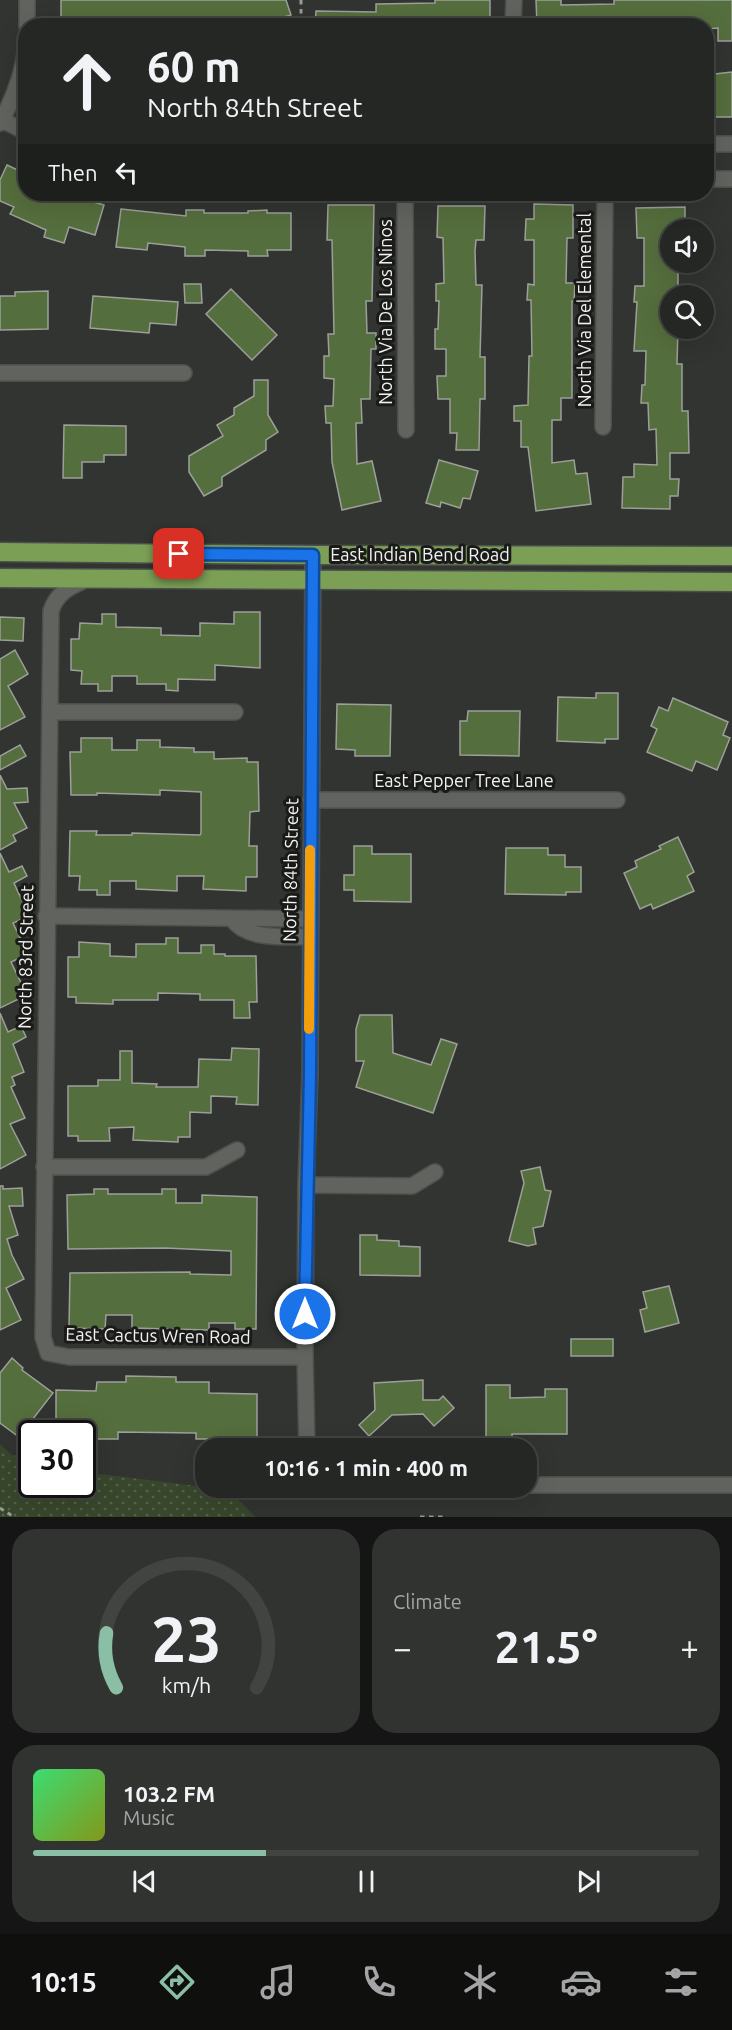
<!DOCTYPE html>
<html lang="en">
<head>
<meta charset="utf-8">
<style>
	body { margin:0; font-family:Ubuntu,sans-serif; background:#313331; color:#f1f3f6; height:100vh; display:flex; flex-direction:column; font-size:22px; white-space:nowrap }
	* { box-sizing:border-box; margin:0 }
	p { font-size:20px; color:#a3a5a6 }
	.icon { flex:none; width:33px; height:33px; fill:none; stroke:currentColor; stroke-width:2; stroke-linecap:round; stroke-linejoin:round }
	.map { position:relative; height:1517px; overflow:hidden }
	.panel { display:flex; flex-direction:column; gap:12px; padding:12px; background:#141514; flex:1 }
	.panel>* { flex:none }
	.banner { position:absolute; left:18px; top:18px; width:696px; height:183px; border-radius:24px; box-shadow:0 6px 24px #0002,0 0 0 2px #424441; background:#252724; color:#f1f3f6; overflow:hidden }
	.fabs { position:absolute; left:660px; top:219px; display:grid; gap:12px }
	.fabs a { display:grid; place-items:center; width:54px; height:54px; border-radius:50%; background:#252724; box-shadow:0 6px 24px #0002,0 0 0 2px #424441; font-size:30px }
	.speed { position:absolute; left:18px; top:1420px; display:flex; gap:12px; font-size:30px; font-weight:700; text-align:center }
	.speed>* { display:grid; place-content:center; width:78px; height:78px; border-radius:50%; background:#252724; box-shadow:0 6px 24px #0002,0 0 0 2px #424441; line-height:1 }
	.speed .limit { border:3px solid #111; border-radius:9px; background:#fff; color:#111 }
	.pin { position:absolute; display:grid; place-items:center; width:51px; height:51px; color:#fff; margin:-26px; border-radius:12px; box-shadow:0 3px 9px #0006 }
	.me { position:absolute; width:66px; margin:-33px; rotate:0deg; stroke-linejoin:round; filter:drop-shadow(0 0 4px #0008) }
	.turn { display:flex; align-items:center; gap:21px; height:126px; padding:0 30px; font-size:27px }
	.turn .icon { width:78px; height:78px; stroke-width:2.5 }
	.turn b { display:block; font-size:42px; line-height:51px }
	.then { display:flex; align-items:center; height:57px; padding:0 30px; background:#0003; gap:12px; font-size:22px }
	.big { font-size:45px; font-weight:700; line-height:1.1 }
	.panel .tile { flex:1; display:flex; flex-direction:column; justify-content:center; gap:9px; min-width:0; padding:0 21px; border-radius:24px; background:#313331 }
	.panel .dial { align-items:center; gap:0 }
	.dial svg { height:156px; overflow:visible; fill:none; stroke:#424441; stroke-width:7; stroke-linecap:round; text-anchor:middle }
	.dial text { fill:#f1f3f6; stroke:none }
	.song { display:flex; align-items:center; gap:18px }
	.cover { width:72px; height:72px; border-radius:9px; background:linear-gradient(135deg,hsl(140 70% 55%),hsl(70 70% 35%)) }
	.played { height:6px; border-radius:3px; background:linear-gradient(90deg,#8abfa5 35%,#424441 35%) }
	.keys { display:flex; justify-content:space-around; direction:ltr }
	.heat { display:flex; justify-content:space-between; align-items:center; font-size:33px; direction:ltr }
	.panel .tiles { flex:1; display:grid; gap:12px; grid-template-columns:1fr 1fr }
	.tile:last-child { grid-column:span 2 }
	.trip { position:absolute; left:195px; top:1438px; width:342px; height:60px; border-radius:24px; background:#252724; box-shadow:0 6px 24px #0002,0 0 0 2px #424441; font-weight:700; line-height:60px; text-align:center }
	.dock { display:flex; height:96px; justify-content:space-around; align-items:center; background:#0f100e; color:#a3a5a6 }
	.dock .icon { width:42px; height:42px }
	.dock .on { color:#8abfa5 }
	.dock b { font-size:27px; color:#f1f3f6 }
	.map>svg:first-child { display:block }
	.grass { fill:url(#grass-dots) }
	.building { fill:#556e3d; stroke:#9c9f9a; stroke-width:1.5 }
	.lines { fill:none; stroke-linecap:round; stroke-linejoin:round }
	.minor-casing { stroke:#4d4f4c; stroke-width:18 }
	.major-casing { stroke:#4d4f4c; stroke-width:21 }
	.path { stroke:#979a96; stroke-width:3; stroke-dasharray:4.5 4.5; stroke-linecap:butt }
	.minor { stroke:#61635e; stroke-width:15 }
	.major { stroke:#7b9f55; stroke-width:18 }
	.route-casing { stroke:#114b97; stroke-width:15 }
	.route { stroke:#1a73e8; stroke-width:10 }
	.slow { stroke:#f59e0b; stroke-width:10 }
	.labels { text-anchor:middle; stroke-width:6; stroke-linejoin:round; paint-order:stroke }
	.street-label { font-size:18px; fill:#f0f2ef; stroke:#1a1b19 }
</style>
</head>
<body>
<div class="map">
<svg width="732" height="1517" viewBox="0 0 732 1517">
	<defs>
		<pattern id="grass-dots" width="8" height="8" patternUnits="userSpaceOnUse" patternTransform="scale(1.5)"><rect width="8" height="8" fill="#38472b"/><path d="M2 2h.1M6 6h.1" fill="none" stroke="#55624a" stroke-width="1.8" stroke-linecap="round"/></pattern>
	</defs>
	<rect width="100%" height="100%" fill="#313430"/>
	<polygon class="grass" points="0,1444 12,1455 31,1459 32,1485 82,1485 83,1472 229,1490 255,1517 0,1517"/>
	<g class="building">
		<polygon points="61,0 286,0 291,15 269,21 270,26 61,25"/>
		<polygon points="435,0 490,0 490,21 474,21 474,26 315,26 316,11 376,12 376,4 435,3"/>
		<polygon points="536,0 561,0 561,5 614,4 614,0 732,0 732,41 718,41 718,28 706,29 706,26 537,26"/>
		<polygon points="732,72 732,117 706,117 706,75"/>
		<polygon points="7,165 26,174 26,194 66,194 104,205 95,235 69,227 64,243 44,237 46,230 10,214 14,207 0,201 0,180"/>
		<polygon points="534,204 573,205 573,238 567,238 566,283 575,283 574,301 572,301 572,398 561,398 561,420 552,420 552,463 574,460 576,474 587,473 591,504 536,511 528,447 521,447 521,421 514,421 514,406 528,405 529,356 532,356 531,300 527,300 528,284 534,285 534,240 525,240 526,219 534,219"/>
		<polygon points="328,205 374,205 372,301 366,301 367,333 376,333 376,349 371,349 370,399 361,399 362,423 356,423 357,464 372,461 381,501 342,510 332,462 331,423 326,423 325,406 333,406 334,379 324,378 324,356 329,356 328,334 334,334 332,240 327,240"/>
		<polygon points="438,206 485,206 484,240 476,240 475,251 476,285 482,285 480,357 485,357 485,399 480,399 479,450 456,450 457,433 450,433 450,399 438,399 437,376 446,376 446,349 435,349 435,329 438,329 439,301 436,301 436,284 444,283 443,238 437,237"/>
		<polygon points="685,207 685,230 670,230 670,262 678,262 678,296 670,296 670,328 678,328 677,364 682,364 682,411 688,411 689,453 670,453 670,479 679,479 678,496 670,496 670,509 622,508 623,477 634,477 634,464 657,465 656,429 649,430 648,403 641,403 642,385 645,385 646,351 634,351 637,302 634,302 635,286 644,286 644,238 637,238 636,208"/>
		<polygon points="121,209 186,216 186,210 204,210 204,213 248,213 248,211 267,210 267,213 291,213 291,250 267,250 268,256 248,256 248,251 205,250 205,256 185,256 185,247 148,243 147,250 116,247"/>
		<polygon points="184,284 201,284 202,303 185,303"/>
		<polygon points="231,289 277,335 252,360 206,314"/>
		<polygon points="48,291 48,329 0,330 0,296 15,296 15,292"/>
		<polygon points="93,296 178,302 176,325 150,323 149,333 90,328"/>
		<polygon points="254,380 268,380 268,415 278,432 266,440 266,450 222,477 222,486 204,496 189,472 189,456 223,436 217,425 234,415 234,408 254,396"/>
		<polygon points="64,425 126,426 126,455 104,455 104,462 82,462 82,478 63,478"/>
		<polygon points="439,460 478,471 470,499 463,498 460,508 441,502 440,507 426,503"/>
		<polygon points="234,612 260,612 260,668 215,665 215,680 178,679 178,691 166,690 166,684 137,684 137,676 112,676 112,691 98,691 98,684 81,684 82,671 71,670 71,639 79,639 80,623 102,624 102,614 116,614 116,627 161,628 161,635 200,636 200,623 234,624"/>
		<polygon points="0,617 24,618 23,641 0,640"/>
		<polygon points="15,650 28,674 8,686 25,717 0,730 0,659"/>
		<polygon points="596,693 618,693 618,739 605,739 605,743 557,741 558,697 596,698"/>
		<polygon points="673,698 728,722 723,735 730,738 717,770 696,761 692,771 647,752 657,729 651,726 659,707 668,711"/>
		<polygon points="337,704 391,705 390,756 355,756 355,750 336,749"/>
		<polygon points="468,711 520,711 519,756 460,755 460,721 467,721"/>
		<polygon points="81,738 112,738 112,750 137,750 137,740 160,740 160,747 194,748 194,752 214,752 214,759 247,758 247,762 258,762 259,811 250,812 249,846 257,846 257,877 246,877 246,891 203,889 204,876 177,876 177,891 136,889 136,881 110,881 110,895 97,895 97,890 79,890 80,876 69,876 70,831 97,831 96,835 132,835 132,833 200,835 201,833 201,792 160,790 160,795 97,793 97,795 71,795 70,752 81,752"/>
		<polygon points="20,745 26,756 0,770 0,756"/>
		<polygon points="0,775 7,789 27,788 28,802 14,803 27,828 13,835 16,841 0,850"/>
		<polygon points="678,837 694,872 687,876 694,891 653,909 651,904 640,909 624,873 637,867 635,861 661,849 659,846"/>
		<polygon points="354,846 372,846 372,854 411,854 411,902 354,901 354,890 344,890 344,875 354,875"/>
		<polygon points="506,848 548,848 548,855 565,855 565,867 581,867 581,892 566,892 566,895 505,894"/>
		<polygon points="0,853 9,872 22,866 27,876 14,883 29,916 13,923 28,954 11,962 27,995 0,1008"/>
		<polygon points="166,938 178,938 178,953 201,953 201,945 214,945 214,954 225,954 225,956 256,956 257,1002 249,1002 250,1018 234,1018 234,1000 200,1000 200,994 158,993 158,1000 113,1000 113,1004 76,1003 76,997 68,997 68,957 79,957 79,942 110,944 110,956 136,957 136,944 166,944"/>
		<polygon points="0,1013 8,1032 21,1026 26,1037 13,1044 24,1072 12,1077 15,1085 11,1087 25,1118 10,1124 26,1155 0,1169"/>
		<polygon points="360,1015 392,1015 393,1053 431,1065 441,1039 457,1044 433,1113 356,1087 364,1061 356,1061 356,1029"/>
		<polygon points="232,1048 259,1049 258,1105 236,1104 237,1097 211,1096 211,1113 190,1112 190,1137 178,1137 178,1142 133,1140 134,1127 109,1128 110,1141 78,1141 78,1136 68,1136 68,1086 98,1086 98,1080 120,1080 120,1051 132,1051 132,1083 157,1084 156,1087 198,1087 199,1059 231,1060"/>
		<polygon points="540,1167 545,1190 551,1191 543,1226 533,1228 536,1244 528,1246 509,1241 524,1183 521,1171"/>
		<polygon points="0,1186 3,1186 3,1189 22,1188 23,1206 9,1206 18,1235 7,1239 12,1255 24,1279 6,1288 21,1320 0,1330"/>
		<polygon points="94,1189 108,1189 108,1194 162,1194 162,1189 176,1189 176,1203 202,1203 202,1195 257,1197 256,1329 235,1329 235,1323 209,1323 209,1330 132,1328 132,1315 106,1315 105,1329 69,1328 70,1273 190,1272 190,1274 231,1275 231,1251 165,1248 68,1249 67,1195 94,1194"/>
		<polygon points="360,1235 377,1235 377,1240 399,1241 399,1246 420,1247 420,1276 360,1275"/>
		<polygon points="669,1286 679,1323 645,1332 640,1310 647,1308 643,1292"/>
		<rect x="571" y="1339" width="42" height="17"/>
		<polygon points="12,1358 23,1368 22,1370 53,1393 19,1437 0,1423 0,1373"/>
		<polygon points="126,1376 176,1377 176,1382 209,1382 209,1393 257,1394 257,1449 232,1449 232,1439 196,1439 196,1433 118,1432 118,1439 82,1439 82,1434 56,1434 56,1390 96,1391 97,1382 126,1382"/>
		<polygon points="423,1380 423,1400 439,1400 443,1396 454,1408 434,1426 423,1414 392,1415 369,1436 359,1425 375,1410 374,1383"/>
		<polygon points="486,1385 510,1385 510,1398 545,1397 545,1389 567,1389 567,1434 512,1434 512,1440 486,1440"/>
	</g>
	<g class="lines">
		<g class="minor-casing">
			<g id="minor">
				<polyline points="27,26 27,0"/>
				<polyline points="513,26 514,0"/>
				<polyline points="2,120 26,132"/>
				<path d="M 0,123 C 14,98 23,75 26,47"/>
				<polyline points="706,144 732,144"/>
				<polyline points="706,179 732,179"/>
				<polyline points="405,194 406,430"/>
				<polyline points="0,373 184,373"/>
				<polyline points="603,427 605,194"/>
				<path d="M 88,579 C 71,586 57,592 51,611 L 43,1337 L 48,1353 L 69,1357 L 305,1357"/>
				<polyline points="50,712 235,712"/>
				<polyline points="311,800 617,800"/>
				<polyline points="46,916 309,919"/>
				<path d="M 232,919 C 248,941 284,936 309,937"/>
				<polyline points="44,1167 206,1167 237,1150"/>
				<polyline points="306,1185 412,1186 435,1172"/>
				<polyline points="307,1449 305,1357 306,1185 310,1074 313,555"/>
				<polyline points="526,1485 732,1485"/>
			</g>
		</g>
		<g class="major-casing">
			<g id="major">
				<polyline points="0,552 313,555 732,556"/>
				<polyline points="0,578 732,582"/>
			</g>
		</g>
		<g class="path">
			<polyline points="301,0 301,26"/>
			<polyline points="0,1508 14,1517"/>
			<polyline points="420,1517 447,1517"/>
		</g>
		<use href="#minor" class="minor"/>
		<use href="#major" class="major"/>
	</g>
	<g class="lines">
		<g class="route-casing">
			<polyline id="route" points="179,554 313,555 310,1074 305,1314"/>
		</g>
		<use href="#route" class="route"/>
		<polyline class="slow" points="309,1029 310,850"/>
	</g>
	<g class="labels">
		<g class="street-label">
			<text transform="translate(585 310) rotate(-90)" y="6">North Via Del Elemental</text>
			<text transform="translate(386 312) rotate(-90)" y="6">North Via De Los Ninos</text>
			<text x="420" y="561">East Indian Bend Road</text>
			<text x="464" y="787">East Pepper Tree Lane</text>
			<text transform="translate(291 870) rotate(-89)" y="6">North 84th Street</text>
			<text transform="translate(26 957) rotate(-89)" y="6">North 83rd Street</text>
			<text transform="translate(158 1336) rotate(1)" y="6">East Cactus Wren Road</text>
		</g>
	</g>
</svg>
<div class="fabs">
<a><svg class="icon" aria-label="sound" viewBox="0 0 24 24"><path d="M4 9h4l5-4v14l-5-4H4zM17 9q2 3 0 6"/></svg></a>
<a><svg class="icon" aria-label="search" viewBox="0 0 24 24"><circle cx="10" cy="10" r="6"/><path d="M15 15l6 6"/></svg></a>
</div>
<div class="speed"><div class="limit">30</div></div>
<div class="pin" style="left:179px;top:554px;background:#d93025"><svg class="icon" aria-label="arrive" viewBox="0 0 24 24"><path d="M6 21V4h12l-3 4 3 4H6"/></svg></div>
<svg class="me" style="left:305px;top:1314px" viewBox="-20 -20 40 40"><circle r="17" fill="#1a73e8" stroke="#fff" stroke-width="3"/><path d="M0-11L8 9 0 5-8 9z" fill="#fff"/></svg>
<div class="trip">10:16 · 1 min · 400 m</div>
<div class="banner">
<div class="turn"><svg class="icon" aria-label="ahead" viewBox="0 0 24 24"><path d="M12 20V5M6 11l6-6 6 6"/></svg><div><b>60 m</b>North 84th Street</div></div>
<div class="then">Then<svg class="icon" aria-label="left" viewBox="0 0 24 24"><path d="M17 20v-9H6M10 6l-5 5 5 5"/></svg></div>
</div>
</div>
<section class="panel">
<div class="tiles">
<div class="tile dial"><svg viewBox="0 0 100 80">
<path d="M14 69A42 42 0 1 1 86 69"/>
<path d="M14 69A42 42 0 0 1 9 41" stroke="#8abfa5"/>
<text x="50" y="56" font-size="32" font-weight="700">23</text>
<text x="50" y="72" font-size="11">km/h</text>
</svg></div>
<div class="tile"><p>Climate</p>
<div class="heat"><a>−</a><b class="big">21.5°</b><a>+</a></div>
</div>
<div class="tile">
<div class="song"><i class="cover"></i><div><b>103.2 FM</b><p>Music</p></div></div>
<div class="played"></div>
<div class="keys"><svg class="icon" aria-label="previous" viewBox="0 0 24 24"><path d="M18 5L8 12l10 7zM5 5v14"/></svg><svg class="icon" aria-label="pause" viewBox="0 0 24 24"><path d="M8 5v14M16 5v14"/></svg><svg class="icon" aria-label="next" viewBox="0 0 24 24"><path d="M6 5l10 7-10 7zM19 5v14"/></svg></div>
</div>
</div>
</section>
<nav class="dock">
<b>10:15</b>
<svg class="icon on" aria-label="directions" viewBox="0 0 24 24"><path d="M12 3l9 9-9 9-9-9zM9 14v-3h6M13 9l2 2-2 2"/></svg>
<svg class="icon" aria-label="music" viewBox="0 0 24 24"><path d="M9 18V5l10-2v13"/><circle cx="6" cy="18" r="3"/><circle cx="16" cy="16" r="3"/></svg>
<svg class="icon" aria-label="phone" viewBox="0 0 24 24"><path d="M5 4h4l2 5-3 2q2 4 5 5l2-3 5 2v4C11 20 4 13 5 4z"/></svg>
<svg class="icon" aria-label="climate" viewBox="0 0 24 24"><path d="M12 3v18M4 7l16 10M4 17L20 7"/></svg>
<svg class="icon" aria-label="car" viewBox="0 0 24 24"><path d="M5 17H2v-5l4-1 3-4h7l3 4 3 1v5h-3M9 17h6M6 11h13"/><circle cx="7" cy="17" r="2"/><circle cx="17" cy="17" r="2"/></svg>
<svg class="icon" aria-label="filters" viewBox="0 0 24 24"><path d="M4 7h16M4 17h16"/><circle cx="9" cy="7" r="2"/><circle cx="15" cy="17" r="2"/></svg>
</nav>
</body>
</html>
